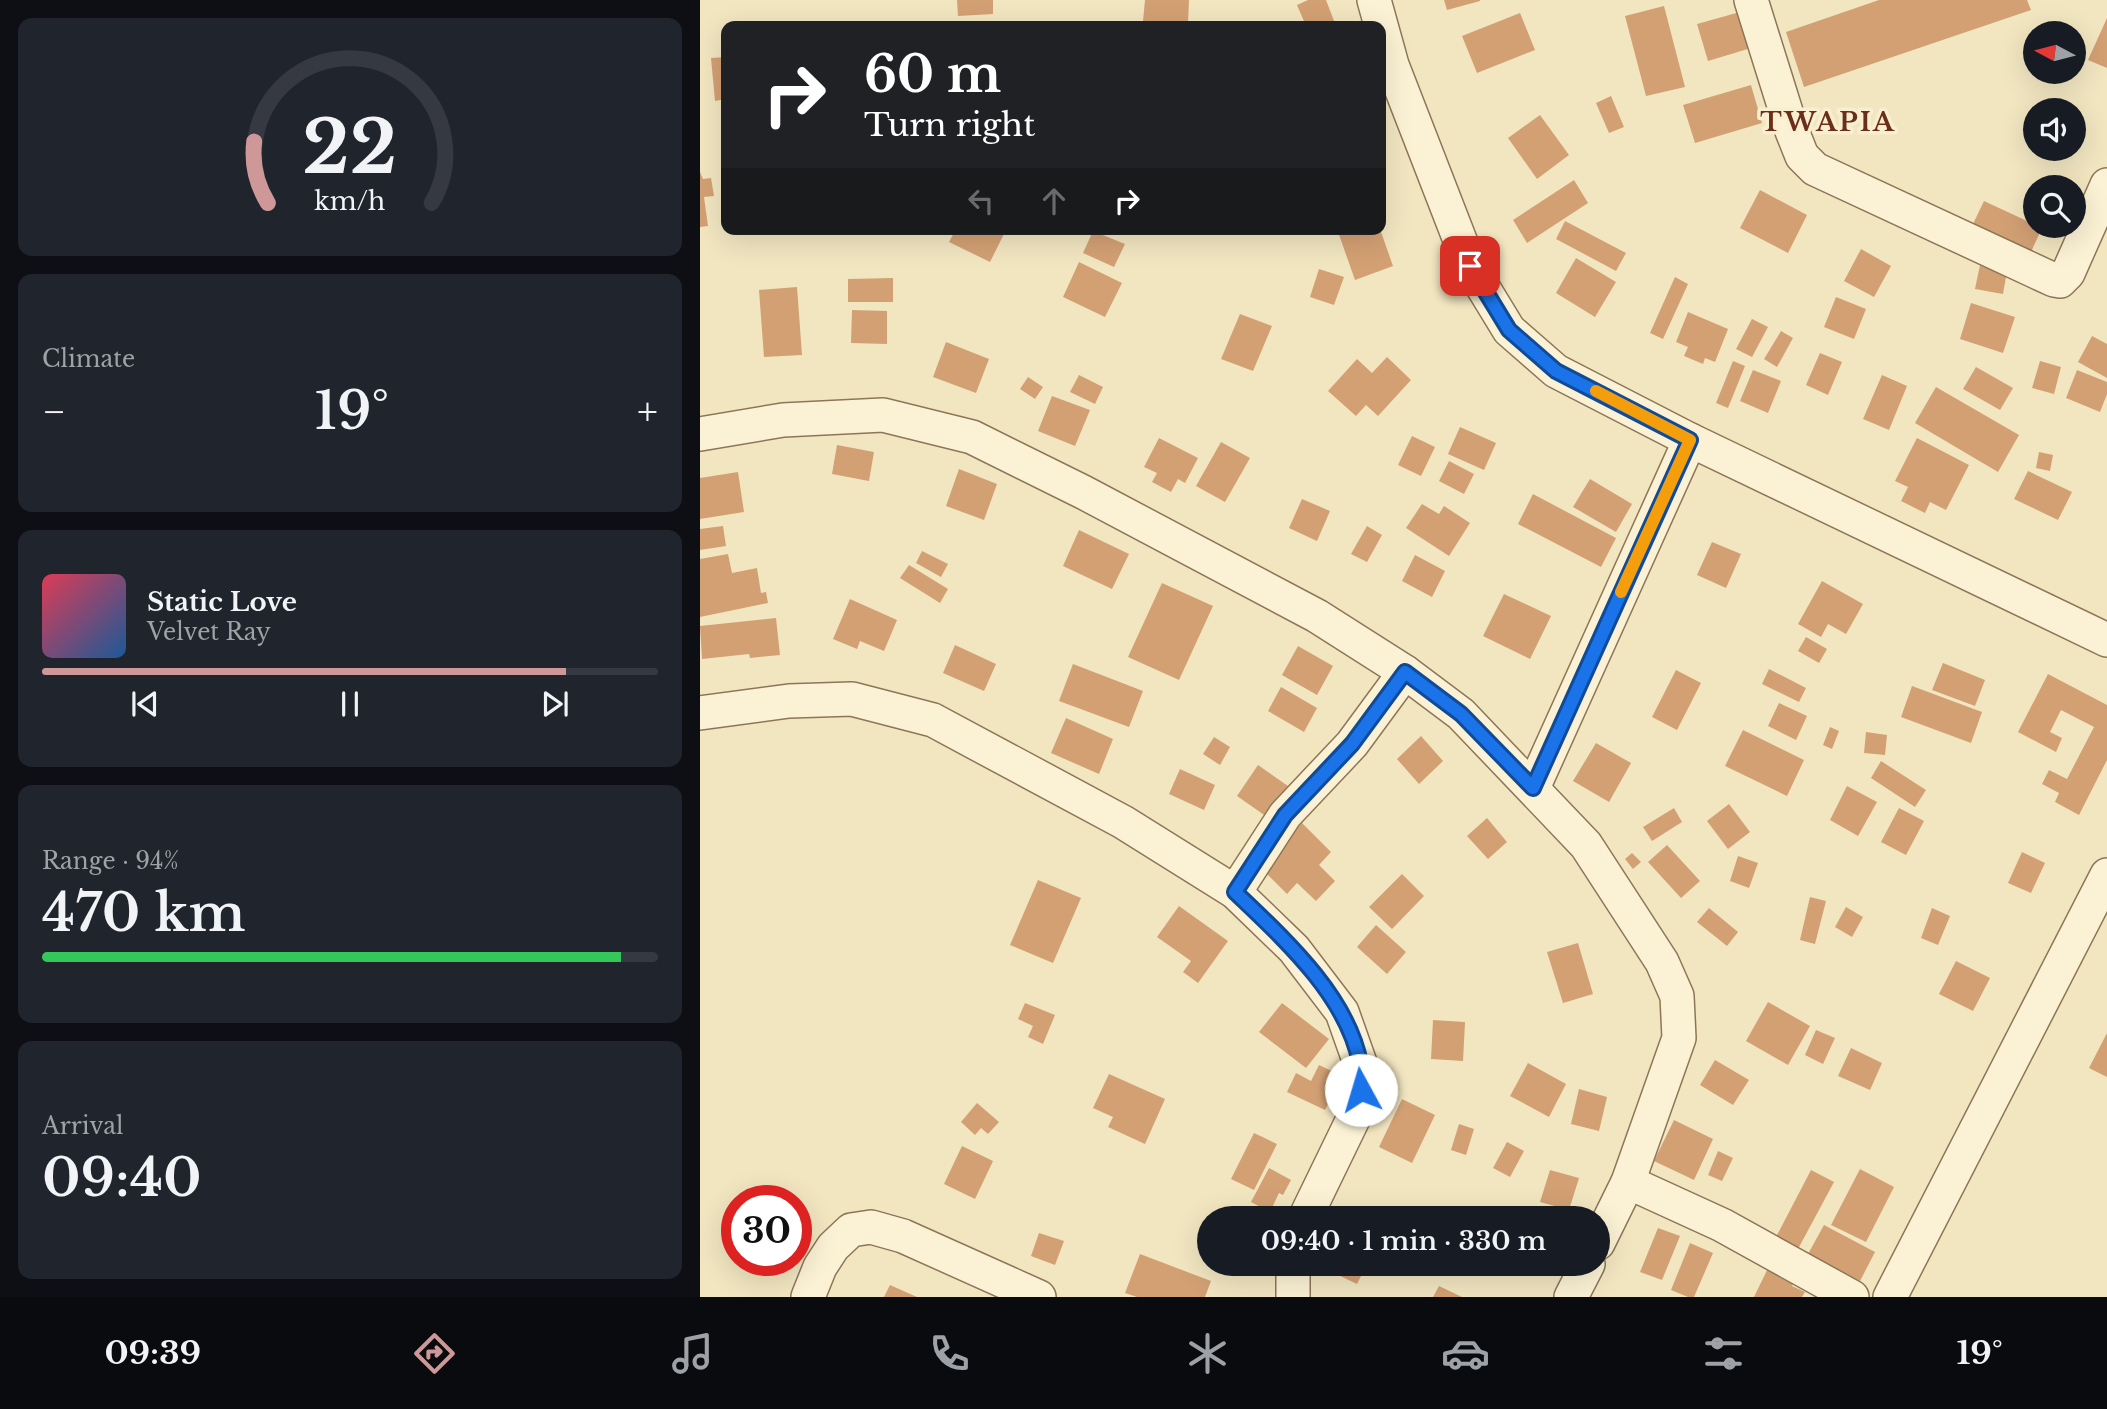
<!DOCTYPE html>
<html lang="en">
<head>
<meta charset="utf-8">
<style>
	body { margin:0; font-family:"Libre Baskerville",serif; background:#20242c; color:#f1f3f6; height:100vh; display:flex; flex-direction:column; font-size:26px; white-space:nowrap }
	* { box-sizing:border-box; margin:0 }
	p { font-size:23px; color:#9ea1a6 }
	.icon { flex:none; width:38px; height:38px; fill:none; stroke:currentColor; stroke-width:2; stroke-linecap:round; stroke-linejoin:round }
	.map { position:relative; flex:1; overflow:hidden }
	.details { display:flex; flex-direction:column; gap:18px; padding:18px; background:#0d0f14; width:700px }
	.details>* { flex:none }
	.top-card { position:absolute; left:21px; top:21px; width:665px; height:214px; border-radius:14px; box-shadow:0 7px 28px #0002; background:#202124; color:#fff; overflow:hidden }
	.needle { width:46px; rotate:277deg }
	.controls { position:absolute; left:1323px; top:21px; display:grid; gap:14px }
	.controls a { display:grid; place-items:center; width:63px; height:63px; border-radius:50%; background:#171b24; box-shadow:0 7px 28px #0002; font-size:35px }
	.speed { position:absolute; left:21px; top:1185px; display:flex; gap:14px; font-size:35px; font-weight:700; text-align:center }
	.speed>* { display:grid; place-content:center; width:91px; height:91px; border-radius:50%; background:#171b24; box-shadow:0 7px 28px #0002; line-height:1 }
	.speed .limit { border:10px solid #d22; background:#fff; color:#111 }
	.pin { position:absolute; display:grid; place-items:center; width:60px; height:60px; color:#fff; margin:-30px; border-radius:14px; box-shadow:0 4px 10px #0006 }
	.me { position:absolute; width:77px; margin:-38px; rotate:354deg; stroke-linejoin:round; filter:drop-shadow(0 0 5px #0008) }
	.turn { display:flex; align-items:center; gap:24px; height:147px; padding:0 28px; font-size:32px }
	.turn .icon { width:91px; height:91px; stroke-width:2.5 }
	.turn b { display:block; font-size:49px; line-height:60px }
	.lanes { display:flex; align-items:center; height:66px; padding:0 28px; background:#0003; justify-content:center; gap:35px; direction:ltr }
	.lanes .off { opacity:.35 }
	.big { font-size:52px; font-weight:600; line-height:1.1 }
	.details .card { flex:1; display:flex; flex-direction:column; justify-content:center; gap:10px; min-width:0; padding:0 24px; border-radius:14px; background:#20242c }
	.details .dial { align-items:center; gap:0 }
	.dial svg { height:182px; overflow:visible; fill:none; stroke:#363941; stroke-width:7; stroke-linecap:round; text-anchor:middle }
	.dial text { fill:#f1f3f6; stroke:none }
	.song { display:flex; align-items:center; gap:21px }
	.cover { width:84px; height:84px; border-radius:10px; background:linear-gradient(135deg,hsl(350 70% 55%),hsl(210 70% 35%)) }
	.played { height:7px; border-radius:4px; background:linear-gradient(90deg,#cd9897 85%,#363941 85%) }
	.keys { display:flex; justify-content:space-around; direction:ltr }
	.heat { display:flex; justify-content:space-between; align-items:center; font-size:38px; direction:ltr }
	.charge { height:10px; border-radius:5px; background:linear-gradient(90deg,#34c759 94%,#363941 0) }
	.trip { position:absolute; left:497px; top:1206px; width:413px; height:70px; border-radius:35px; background:#171b24; box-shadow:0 7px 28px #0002; font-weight:600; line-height:70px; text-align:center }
	.menu { display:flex; height:112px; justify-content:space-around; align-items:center; background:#090b0e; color:#9ea1a6 }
	.menu .icon { width:49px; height:49px }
	.menu .active { color:#cd9897 }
	.menu b { font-size:32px; color:#f1f3f6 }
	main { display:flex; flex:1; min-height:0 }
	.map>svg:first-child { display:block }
	.building { fill:#d3a074 }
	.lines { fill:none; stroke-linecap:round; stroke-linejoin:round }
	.minor-casing { stroke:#8d7657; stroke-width:36 }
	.minor { stroke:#fbf2d5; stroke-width:33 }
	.route-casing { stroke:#114b97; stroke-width:18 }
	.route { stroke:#1a73e8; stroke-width:12 }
	.slow { stroke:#f59e0b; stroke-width:12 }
	.labels { text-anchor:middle; stroke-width:7; stroke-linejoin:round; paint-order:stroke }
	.district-label { font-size:26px; font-weight:bold; letter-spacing:2px; fill:#6b2e18; stroke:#f8efd1 }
</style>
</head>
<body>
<main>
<section class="details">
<div class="card dial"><svg viewBox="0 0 100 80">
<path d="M14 69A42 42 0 1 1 86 69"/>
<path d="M14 69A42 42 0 0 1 8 42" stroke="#cd9897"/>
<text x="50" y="56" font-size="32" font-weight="700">22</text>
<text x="50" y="72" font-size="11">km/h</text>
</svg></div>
<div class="card"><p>Climate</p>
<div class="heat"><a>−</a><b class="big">19°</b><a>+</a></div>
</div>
<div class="card">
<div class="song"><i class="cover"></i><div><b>Static Love</b><p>Velvet Ray</p></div></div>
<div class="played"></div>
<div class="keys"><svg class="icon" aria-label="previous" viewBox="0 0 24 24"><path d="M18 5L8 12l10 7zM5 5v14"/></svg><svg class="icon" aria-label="pause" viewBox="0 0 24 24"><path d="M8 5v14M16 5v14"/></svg><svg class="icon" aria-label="next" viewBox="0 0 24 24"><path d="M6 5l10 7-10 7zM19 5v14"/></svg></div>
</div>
<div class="card"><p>Range · 94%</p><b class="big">470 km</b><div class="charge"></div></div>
<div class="card"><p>Arrival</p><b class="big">09:40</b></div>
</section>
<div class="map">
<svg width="1407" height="1297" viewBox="0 0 1407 1297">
	<rect width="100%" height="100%" fill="#f2e6c1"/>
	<g class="building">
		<polygon points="257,0 293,0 293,14 258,16"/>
		<polygon points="445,0 489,0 488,23 443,21"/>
		<polygon points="608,0 626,0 636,26 606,26 597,5"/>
		<polygon points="744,0 780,0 780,1 747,10"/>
		<polygon points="1179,0 1327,0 1331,10 1104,87 1086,32"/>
		<polygon points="964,6 985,87 946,96 925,16"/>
		<polygon points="1040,12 1051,48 1008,61 997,24"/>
		<polygon points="820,13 835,50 777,73 762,36"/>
		<polygon points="1407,18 1407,68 1388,60"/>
		<polygon points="26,57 26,99 15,101 11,58"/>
		<polygon points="1051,85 1062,123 995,143 983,105"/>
		<polygon points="911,96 924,127 909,133 896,103"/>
		<polygon points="840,115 869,155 837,179 808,138"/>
		<polygon points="0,172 3,179 11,178 14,196 4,197 8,226 0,227"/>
		<polygon points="874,180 888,203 827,243 813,220"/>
		<polygon points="1060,190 1107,215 1088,253 1040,228"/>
		<polygon points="1284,201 1342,228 1331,252 1273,224"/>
		<polygon points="865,221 926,253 916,271 856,239"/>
		<polygon points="256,229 305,229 306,230 290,262 249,242"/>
		<polygon points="637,229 680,229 693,266 655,280"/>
		<polygon points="393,231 425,244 414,267 383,253"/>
		<polygon points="1161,249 1191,266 1174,297 1144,281"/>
		<polygon points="876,258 916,282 895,317 856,293"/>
		<polygon points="379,262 422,283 405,317 363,297"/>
		<polygon points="1280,265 1307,271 1303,294 1275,289"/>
		<polygon points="619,269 644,277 634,305 610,297"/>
		<polygon points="975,277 988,284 963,339 950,333"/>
		<polygon points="193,278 193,302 148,302 148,279"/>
		<polygon points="97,287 102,355 64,357 59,290"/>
		<polygon points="1136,297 1166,309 1154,339 1124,327"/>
		<polygon points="1271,303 1315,317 1303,353 1260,339"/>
		<polygon points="152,310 187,311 187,344 151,343"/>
		<polygon points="988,312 1028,329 1015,362 1005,358 1003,364 984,356 988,347 976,342"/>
		<polygon points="540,314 572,326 553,371 521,359"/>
		<polygon points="1052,319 1068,327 1052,357 1036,349"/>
		<polygon points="1081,331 1093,338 1077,367 1064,359"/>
		<polygon points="1392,336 1407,344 1407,378 1378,362"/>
		<polygon points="246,342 289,359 276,393 233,377"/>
		<polygon points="1120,353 1142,362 1128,395 1106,385"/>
		<polygon points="687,357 711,380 678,416 666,405 656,416 628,391 657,359 672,373"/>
		<polygon points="1033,361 1045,366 1028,408 1016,403"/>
		<polygon points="1340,361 1361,367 1354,394 1332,388"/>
		<polygon points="1276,367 1313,388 1300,410 1263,389"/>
		<polygon points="1053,370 1081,381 1068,413 1040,401"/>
		<polygon points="1377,370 1407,382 1407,394 1400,412 1366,398"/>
		<polygon points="379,375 403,387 395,404 370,392"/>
		<polygon points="1182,375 1207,386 1189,430 1163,419"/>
		<polygon points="328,377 343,387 335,399 320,389"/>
		<polygon points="1236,387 1319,435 1298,472 1215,423"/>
		<polygon points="352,396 390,410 375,446 338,431"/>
		<polygon points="760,427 796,443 784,470 748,454"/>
		<polygon points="712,436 735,447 721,476 698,465"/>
		<polygon points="459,438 498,458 485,483 478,479 471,492 452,482 457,473 444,467"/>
		<polygon points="1217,438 1269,465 1246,510 1230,502 1225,513 1201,501 1208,487 1195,481"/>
		<polygon points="521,442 550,458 525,502 496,486"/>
		<polygon points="137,445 174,452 169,481 132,474"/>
		<polygon points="1339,452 1353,455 1350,471 1336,468"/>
		<polygon points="749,461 774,474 764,494 739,481"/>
		<polygon points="259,469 297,484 284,520 246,506"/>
		<polygon points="1328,471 1372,492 1358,520 1314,499"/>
		<polygon points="38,472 44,512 0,519 0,478"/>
		<polygon points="890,479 932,504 916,532 873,507"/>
		<polygon points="833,494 916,538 901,567 818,524"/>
		<polygon points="602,499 630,511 617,541 589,528"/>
		<polygon points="722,504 739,514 744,506 770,523 749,556 706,528"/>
		<polygon points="23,526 26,546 0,550 0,529"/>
		<polygon points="667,526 682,535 667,562 651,554"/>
		<polygon points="379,530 429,554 412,589 363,566"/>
		<polygon points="1012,542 1041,554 1026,588 997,575"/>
		<polygon points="222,551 248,564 241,577 216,563"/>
		<polygon points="28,554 32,573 57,568 61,593 66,592 68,603 0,617 0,559"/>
		<polygon points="715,555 745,571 732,597 702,581"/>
		<polygon points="209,565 248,589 240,603 200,578"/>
		<polygon points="1122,581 1163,604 1146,634 1128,624 1121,637 1098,624"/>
		<polygon points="462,583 513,606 479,680 428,657"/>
		<polygon points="804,594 851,616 830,659 783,636"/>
		<polygon points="150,599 197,620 184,651 160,641 157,649 133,639"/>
		<polygon points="76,618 80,655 50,658 49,654 2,659 0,626"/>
		<polygon points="1106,637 1127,649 1119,663 1098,651"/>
		<polygon points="255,645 296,664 284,691 243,673"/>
		<polygon points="598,646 633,666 617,695 582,675"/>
		<polygon points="1243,663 1285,680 1275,706 1232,690"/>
		<polygon points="373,664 443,691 429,727 359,701"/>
		<polygon points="1069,669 1106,688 1099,702 1062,684"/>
		<polygon points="976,670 1001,683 977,730 952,717"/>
		<polygon points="1348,674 1407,705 1407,760 1379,815 1355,802 1359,793 1342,784 1349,770 1367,779 1394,727 1361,710 1350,732 1362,738 1356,752 1318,732"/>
		<polygon points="1212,686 1282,712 1271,743 1201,717"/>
		<polygon points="581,687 617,708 604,732 568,711"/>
		<polygon points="1079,703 1107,716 1096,740 1068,726"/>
		<polygon points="366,718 413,739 399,774 351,753"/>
		<polygon points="1130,727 1139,731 1132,749 1123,745"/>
		<polygon points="1043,730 1104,760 1087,796 1025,766"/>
		<polygon points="1166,732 1187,735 1185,755 1164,753"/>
		<polygon points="721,736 743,761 719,784 697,759"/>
		<polygon points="514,737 530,747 520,765 503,754"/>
		<polygon points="896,743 931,763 909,802 873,781"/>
		<polygon points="1181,761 1226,790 1215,807 1171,778"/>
		<polygon points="558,765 588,786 567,817 537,796"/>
		<polygon points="480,769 515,785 504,810 469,794"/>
		<polygon points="1147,786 1177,802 1158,836 1130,820"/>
		<polygon points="1029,804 1050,832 1028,849 1007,821"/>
		<polygon points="974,808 982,822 952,841 943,827"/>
		<polygon points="1199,808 1224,821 1206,855 1181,842"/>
		<polygon points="787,818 807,842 788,859 767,836"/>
		<polygon points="602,823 631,852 619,865 635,881 616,901 597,883 587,894 560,867"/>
		<polygon points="967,845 1000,881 981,898 948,862"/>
		<polygon points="1322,852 1345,863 1331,893 1308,883"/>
		<polygon points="932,853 941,862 933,869 925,859"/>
		<polygon points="1038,856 1058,863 1049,888 1030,881"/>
		<polygon points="702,874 724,896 692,929 669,907"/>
		<polygon points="338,880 381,898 353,963 310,945"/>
		<polygon points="1110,897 1126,901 1115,944 1100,940"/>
		<polygon points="479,906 528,941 498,983 483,972 491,961 457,937"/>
		<polygon points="1146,907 1163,917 1152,937 1135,927"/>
		<polygon points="1009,908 1038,932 1027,946 997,922"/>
		<polygon points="1232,908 1250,916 1238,945 1221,938"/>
		<polygon points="676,925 706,952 687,974 657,947"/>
		<polygon points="878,943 893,994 863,1003 847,952"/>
		<polygon points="1256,961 1290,978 1273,1011 1239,994"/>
		<polygon points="1068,1002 1110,1026 1088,1065 1046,1041"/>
		<polygon points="325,1003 355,1015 343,1044 328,1037 333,1026 318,1019"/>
		<polygon points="582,1003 629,1039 606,1068 559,1032"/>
		<polygon points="733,1020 765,1022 763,1061 731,1059"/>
		<polygon points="1116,1030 1135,1038 1123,1064 1105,1055"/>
		<polygon points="1407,1033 1407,1077 1389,1068"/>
		<polygon points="1151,1048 1182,1063 1170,1090 1138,1076"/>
		<polygon points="1015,1060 1049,1080 1033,1105 1000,1085"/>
		<polygon points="828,1063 866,1084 849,1117 810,1096"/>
		<polygon points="619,1065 642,1076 625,1110 587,1092 596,1073 611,1081"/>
		<polygon points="409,1074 465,1099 445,1144 408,1127 413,1117 393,1108"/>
		<polygon points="879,1089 907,1097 899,1131 871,1124"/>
		<polygon points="702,1099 735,1115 712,1163 679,1147"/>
		<polygon points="277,1103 299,1122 288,1134 281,1128 275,1135 261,1122"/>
		<polygon points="974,1120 1013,1139 994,1180 954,1161"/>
		<polygon points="759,1124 774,1129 766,1155 751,1150"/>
		<polygon points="554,1133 577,1144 554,1190 531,1179"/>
		<polygon points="807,1142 824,1151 810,1177 793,1168"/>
		<polygon points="262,1146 293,1161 275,1199 244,1184"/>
		<polygon points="1018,1151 1033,1158 1022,1181 1008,1175"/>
		<polygon points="569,1168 591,1180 583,1195 579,1193 570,1212 551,1202"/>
		<polygon points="1160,1169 1194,1187 1166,1242 1131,1225"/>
		<polygon points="850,1170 879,1178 869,1210 840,1202"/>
		<polygon points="1111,1170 1134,1182 1098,1249 1076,1237"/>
		<polygon points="1124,1225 1175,1252 1160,1281 1108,1254"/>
		<polygon points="958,1228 980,1236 962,1280 940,1272"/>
		<polygon points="339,1233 364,1241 355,1265 331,1256"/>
		<polygon points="990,1243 1013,1253 994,1297 988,1297 971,1290"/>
		<polygon points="440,1254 511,1281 505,1297 437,1297 425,1293"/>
		<polygon points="1071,1262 1097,1275 1092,1286 1105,1292 1102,1297 1054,1297"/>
		<polygon points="615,1264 667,1264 657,1284"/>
		<polygon points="190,1285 217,1297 184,1297"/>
		<polygon points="739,1286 762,1297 733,1297"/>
	</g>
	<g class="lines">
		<g class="minor-casing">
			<g id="minor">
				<polyline points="674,0 692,65 770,266 809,330 856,371 990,440 1407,640"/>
				<polyline points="1051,0 1092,131 1102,156 1115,169 1354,280 1360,281 1368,273 1407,185"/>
				<polyline points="0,434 83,420 183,415 272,437 383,492 617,616 705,672 761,714 886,845 962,962 977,996 979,1038 928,1182 898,1243"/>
				<polyline points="0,713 89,701 152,699 233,720 423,822 535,892 594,949 642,1012 660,1063 661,1090 655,1115 605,1218"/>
				<polyline points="833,788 990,440"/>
				<polyline points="535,892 585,815 652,744 705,672"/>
				<polyline points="928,1182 1022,1225 1152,1297"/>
				<polyline points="593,1264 593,1297"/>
				<polyline points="108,1297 120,1267 133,1247 151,1230 171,1227 203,1236 339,1297"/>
				<polyline points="871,1297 888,1264"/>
				<polyline points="1190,1297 1407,875"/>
			</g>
		</g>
		<use href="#minor" class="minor"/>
	</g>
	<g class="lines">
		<g class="route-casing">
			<path id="route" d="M 661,1090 C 661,1081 662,1071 660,1063 C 647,995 583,938 535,892 L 585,815 L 652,744 L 705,672 L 761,714 L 833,788 L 990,440 L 856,371 L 809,330 L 770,266"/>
		</g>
		<use href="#route" class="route"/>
		<polyline class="slow" points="896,391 990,440 921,592"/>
	</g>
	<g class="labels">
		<g class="district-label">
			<text x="1128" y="131">TWAPIA</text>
		</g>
	</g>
</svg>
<div class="controls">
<a><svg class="needle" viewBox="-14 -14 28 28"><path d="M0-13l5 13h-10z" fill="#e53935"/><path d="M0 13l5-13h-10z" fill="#9ea1a6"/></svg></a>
<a><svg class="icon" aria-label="sound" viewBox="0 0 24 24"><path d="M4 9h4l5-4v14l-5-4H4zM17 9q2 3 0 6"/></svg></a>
<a><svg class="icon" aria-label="search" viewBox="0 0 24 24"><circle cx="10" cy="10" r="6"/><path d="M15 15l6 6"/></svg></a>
</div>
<div class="speed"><div class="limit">30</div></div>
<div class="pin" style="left:770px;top:266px;background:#d93025"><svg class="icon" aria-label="arrive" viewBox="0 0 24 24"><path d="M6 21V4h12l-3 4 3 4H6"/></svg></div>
<svg class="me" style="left:661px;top:1090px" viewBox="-20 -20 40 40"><circle r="19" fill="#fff"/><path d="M0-13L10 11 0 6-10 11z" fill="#1a73e8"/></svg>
<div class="trip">09:40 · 1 min · 330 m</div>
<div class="top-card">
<div class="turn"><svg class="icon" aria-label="right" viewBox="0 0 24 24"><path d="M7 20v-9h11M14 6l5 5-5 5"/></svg><div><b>60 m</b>Turn right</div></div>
<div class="lanes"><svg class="icon off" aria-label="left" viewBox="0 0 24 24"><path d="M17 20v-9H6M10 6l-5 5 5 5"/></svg><svg class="icon off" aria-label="ahead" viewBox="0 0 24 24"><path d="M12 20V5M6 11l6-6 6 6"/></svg><svg class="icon" aria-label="right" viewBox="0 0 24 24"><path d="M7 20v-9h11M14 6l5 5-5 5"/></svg></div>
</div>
</div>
</main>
<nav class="menu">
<b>09:39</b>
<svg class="icon active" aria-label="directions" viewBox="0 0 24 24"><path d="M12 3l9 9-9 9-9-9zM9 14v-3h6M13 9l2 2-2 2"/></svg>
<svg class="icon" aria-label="music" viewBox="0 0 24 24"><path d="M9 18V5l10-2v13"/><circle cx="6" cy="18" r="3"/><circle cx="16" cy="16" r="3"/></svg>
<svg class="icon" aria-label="phone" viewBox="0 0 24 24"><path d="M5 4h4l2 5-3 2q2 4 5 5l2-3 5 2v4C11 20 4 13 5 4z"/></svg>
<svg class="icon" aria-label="climate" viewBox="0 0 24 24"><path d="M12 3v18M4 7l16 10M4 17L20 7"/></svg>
<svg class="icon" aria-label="car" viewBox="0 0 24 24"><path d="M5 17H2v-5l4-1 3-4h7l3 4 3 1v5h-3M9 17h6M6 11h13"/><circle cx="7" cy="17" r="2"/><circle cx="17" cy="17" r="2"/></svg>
<svg class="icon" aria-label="filters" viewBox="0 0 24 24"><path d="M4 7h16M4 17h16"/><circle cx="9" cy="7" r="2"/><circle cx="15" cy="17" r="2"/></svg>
<b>19°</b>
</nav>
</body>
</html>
